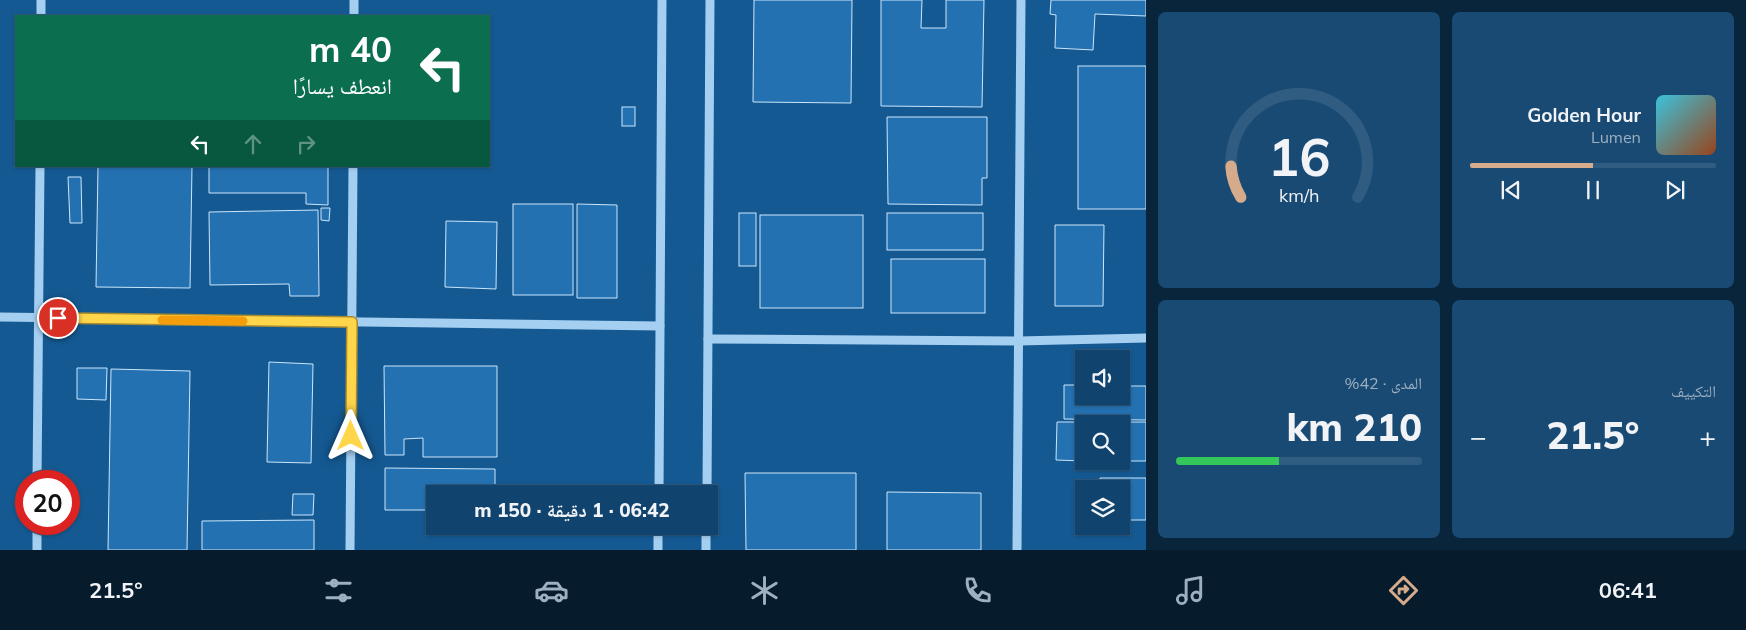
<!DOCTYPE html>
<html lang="ar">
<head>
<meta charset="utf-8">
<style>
	body { margin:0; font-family:Mulish,"Noto Naskh Arabic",sans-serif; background:#194a73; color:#f1f3f6; direction:rtl; height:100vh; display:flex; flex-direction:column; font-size:19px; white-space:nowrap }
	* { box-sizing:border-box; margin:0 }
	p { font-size:16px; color:#9cb0c2 }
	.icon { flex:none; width:28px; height:28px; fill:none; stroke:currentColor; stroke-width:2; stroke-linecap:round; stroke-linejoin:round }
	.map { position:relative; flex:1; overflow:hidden; direction:ltr }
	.drawer { display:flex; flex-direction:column; gap:12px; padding:12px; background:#09253c; width:600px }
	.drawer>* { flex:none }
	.banner { position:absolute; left:15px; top:15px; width:475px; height:152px; border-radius:0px; box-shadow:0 1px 4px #0004,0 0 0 1px #305c81; direction:rtl; background:#0b6e4f; color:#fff; overflow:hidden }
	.tools { position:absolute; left:1075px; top:350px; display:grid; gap:10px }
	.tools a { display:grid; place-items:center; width:55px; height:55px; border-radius:0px; background:#10436e; box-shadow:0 1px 4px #0004,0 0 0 1px #305c81; font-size:25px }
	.speed { position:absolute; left:15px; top:470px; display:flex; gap:10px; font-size:25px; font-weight:700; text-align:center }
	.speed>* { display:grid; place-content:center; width:65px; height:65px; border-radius:50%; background:#10436e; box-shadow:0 1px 4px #0004,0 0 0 1px #305c81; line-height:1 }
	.speed .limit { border:8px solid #d22; background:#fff; color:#111 }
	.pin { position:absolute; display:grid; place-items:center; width:42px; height:42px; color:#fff; margin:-21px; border:2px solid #fff; border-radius:50%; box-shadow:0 1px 5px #0007 }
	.me { position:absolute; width:55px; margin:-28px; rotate:0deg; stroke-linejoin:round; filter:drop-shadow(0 0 4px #0008) }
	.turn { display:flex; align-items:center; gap:18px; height:105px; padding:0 15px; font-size:22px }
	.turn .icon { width:65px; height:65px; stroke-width:2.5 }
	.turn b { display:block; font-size:35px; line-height:42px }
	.lanes { display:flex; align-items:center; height:48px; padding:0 15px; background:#0003; justify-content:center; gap:25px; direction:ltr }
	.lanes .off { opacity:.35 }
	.big { font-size:38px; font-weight:800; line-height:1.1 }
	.drawer .widget { flex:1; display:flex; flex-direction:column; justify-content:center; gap:8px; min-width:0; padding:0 18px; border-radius:8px; background:#194a73 }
	.drawer .dial { align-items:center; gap:0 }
	.dial svg { height:130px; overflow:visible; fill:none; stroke:#305c81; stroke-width:7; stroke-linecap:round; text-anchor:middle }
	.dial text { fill:#f1f3f6; stroke:none }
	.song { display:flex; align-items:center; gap:15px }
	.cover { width:60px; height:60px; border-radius:8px; background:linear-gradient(135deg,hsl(190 70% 55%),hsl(20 70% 35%)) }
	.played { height:5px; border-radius:2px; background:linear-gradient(90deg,#d6ab8b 50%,#305c81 50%) }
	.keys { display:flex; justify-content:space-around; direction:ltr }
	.heat { display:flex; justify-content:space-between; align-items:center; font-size:28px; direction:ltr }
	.charge { height:8px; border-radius:4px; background:linear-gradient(90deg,#34c759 42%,#305c81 0) }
	.drawer .tiles { flex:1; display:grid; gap:12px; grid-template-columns:repeat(2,1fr) }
	.trip { position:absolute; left:426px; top:485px; width:292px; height:50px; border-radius:0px; background:#10436e; box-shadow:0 1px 4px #0004,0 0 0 1px #305c81; font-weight:800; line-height:50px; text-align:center; direction:rtl }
	.tabs { display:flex; height:80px; justify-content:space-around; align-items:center; background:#061b2c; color:#9cb0c2 }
	.tabs .icon { width:35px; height:35px }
	.tabs .on { color:#d6ab8b }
	.tabs b { font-size:22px; color:#f1f3f6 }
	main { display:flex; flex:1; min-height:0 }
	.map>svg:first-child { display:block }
	.building { fill:#2471b1; stroke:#cbe6fc }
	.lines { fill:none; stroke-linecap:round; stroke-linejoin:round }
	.minor { stroke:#a4cff1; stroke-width:9 }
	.route-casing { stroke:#a68a30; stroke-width:12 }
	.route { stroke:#ffd54a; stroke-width:9 }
	.slow { stroke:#f59e0b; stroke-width:9 }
</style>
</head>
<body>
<main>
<section class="drawer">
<div class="tiles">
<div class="widget">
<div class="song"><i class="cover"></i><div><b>Golden Hour</b><p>Lumen</p></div></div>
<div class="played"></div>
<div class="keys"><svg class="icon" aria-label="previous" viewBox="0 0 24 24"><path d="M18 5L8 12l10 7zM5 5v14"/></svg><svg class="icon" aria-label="pause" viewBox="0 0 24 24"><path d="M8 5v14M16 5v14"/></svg><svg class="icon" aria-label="next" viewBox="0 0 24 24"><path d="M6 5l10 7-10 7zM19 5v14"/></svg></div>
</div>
<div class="widget dial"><svg viewBox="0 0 100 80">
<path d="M14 69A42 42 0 1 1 86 69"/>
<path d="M14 69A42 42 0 0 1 8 50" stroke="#d6ab8b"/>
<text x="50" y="56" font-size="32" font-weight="700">16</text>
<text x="50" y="72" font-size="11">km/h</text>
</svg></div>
<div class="widget"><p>التكييف</p>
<div class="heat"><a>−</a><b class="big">21.5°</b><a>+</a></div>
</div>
<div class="widget"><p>المدى · 42%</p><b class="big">210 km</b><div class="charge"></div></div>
</div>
</section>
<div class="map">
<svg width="1146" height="550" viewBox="0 0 1146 550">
	<rect width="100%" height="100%" fill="#155992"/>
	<g class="building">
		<polygon points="754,0 852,0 851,103 753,102"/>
		<polygon points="881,0 922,0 921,28 946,28 946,0 984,0 982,107 881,106"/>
		<polygon points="1051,0 1146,0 1146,16 1095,14 1093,50 1055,48 1056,15 1050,14"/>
		<rect x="1078" y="66" width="68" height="143"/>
		<rect x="622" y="107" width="13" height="19"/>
		<polygon points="887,117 987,117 987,178 982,178 982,205 888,204"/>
		<polygon points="98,166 192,166 190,288 96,287"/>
		<polygon points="209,166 328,166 328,205 306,204 306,193 209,193"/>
		<polygon points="68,177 81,177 82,223 70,223"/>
		<rect x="513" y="204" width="60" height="91"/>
		<polygon points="577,204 617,205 617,298 577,298"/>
		<polygon points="321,208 330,208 329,221 321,220"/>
		<polygon points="318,210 319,296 290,296 289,284 210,285 209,212"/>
		<rect x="739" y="213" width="17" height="53"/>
		<rect x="887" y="213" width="96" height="37"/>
		<rect x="760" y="215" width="103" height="93"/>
		<polygon points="446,221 497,222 496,289 445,287"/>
		<polygon points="1055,225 1104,225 1103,306 1055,306"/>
		<rect x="891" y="259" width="94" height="54"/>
		<polygon points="269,362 313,364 311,463 267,462"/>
		<polygon points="384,366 497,366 497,457 423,457 423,438 404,439 404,455 385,455"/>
		<polygon points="77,368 107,368 106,400 77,399"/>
		<polygon points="111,369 190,371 187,550 108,550"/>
		<polygon points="1064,385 1084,385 1084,396 1121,396 1121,386 1146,386 1146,420 1064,419"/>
		<polygon points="1057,422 1146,422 1146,461 1121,461 1121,424 1084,424 1084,461 1056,460"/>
		<polygon points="385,468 495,469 495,494 435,494 435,510 385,510"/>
		<polygon points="745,473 856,473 856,550 746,550"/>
		<polygon points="1100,478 1146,478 1146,520 1121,520 1121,489 1100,489"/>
		<polygon points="887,492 981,493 981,550 887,550"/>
		<polygon points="293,494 314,494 313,515 292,515"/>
		<polygon points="314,520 314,550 202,550 202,521"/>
	</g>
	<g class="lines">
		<g class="minor">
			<polyline points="41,16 41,0"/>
			<polyline points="354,16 354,0"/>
			<polyline points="0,317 660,326"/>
			<polyline points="708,339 1019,341 1146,338"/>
			<polyline points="37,481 40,166"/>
			<polyline points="659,494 662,0"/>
			<polyline points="707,494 710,0"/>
			<polyline points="37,550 37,524"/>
			<polyline points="350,550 353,166"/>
			<polyline points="658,550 658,526"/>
			<polyline points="706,550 706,526"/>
			<polyline points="1017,550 1021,0"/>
		</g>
	</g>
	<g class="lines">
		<g class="route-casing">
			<polyline id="route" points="58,318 352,322 351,436"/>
		</g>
		<use href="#route" class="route"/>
		<polyline class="slow" points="162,320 243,321"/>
	</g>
</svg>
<div class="tools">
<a><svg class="icon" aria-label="sound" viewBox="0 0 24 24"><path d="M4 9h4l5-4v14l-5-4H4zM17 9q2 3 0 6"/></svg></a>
<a><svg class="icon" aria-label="search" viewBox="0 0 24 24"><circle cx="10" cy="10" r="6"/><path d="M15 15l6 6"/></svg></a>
<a><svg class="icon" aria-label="layers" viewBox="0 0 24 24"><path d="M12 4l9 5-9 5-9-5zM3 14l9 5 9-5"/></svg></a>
</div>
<div class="speed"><div class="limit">20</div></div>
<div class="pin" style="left:58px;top:318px;background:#d93025"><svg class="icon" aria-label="arrive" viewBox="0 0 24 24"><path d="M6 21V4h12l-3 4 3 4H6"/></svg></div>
<svg class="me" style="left:351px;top:436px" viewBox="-20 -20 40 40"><path d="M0-17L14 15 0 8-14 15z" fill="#ffd54a" stroke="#fff" stroke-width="4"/></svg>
<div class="trip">06:42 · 1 دقيقة · 150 m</div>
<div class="banner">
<div class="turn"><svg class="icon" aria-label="left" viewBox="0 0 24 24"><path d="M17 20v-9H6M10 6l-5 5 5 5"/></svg><div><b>40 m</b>انعطف يسارًا</div></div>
<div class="lanes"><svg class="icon" aria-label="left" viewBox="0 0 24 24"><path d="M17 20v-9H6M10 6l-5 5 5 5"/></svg><svg class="icon off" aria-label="ahead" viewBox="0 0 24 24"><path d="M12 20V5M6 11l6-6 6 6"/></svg><svg class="icon off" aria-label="right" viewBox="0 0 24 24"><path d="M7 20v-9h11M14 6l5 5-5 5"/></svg></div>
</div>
</div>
</main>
<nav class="tabs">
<b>06:41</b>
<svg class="icon on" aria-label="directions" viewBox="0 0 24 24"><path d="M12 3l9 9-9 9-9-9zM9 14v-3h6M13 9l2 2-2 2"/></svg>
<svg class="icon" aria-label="music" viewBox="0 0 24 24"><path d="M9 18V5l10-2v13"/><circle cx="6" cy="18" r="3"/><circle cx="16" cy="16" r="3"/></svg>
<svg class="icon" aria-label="phone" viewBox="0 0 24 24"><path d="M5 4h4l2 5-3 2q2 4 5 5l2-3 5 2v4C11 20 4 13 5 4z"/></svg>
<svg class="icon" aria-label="climate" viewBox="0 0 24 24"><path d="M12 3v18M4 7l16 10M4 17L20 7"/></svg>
<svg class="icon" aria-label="car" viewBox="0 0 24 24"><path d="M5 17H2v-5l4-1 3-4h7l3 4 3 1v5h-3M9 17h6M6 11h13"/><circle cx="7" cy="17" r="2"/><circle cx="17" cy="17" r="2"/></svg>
<svg class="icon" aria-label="filters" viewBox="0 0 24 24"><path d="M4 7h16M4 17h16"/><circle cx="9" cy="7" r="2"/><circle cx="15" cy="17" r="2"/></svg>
<b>21.5°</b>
</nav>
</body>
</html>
